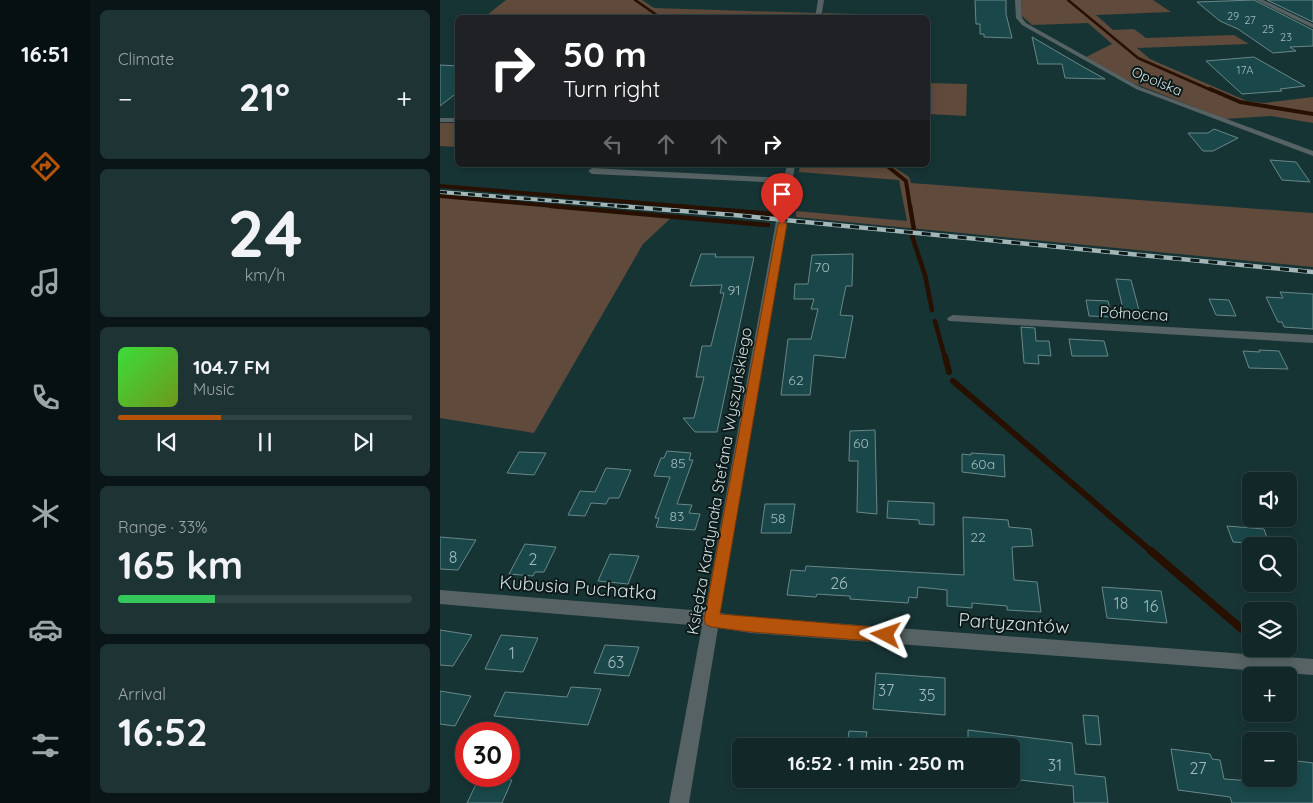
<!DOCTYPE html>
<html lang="en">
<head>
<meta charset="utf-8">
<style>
	body { margin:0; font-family:Quicksand,sans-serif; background:#1e3334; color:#f1f3f6; height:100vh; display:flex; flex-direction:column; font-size:19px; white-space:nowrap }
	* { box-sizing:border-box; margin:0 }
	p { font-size:16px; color:#9ca5a8 }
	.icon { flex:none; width:28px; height:28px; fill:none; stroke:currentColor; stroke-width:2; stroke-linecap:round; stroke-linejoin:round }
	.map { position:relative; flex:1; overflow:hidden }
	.sheet { display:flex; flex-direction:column; gap:10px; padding:10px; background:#091516; width:350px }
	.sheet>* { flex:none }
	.banner { position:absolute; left:15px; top:15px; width:475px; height:152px; border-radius:8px; box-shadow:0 2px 8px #0003,0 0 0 1px #304445; background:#202124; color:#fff; overflow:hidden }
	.tools { position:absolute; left:802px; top:472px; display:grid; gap:10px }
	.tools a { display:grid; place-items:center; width:55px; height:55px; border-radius:8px; background:#112728; box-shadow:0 2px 8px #0003,0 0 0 1px #304445; font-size:25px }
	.speed { position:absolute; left:15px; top:722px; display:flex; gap:10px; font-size:25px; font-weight:700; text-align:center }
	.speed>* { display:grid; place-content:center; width:65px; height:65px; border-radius:50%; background:#112728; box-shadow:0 2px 8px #0003,0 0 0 1px #304445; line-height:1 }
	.speed .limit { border:8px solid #d22; background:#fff; color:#111 }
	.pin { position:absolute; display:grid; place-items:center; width:42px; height:42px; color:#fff; margin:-51px -21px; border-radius:50% 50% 50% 0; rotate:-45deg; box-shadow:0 0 5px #0007 }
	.pin .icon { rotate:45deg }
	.me { position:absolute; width:55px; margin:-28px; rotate:274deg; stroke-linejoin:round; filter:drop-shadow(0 0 4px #0008) }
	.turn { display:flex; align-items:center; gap:18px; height:105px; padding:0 25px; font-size:22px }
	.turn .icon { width:65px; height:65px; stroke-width:2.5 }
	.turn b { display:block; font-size:35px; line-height:42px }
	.lanes { display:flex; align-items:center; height:48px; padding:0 25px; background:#0003; justify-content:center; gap:25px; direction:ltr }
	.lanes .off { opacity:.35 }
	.big { font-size:38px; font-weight:700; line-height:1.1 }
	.sheet .card { flex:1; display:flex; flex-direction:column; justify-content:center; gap:8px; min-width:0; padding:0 18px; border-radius:8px; background:#1e3334 }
	.sheet .dial { align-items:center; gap:0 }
	.dial b { font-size:65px; line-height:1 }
	.song { display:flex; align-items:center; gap:15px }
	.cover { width:60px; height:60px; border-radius:8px; background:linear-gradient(135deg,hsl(120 70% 55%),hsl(80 70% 35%)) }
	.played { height:5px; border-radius:2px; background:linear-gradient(90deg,#b45309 35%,#304445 35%) }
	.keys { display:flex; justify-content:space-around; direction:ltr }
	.heat { display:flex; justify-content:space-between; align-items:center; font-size:28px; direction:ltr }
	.charge { height:8px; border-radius:4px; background:linear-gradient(90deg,#34c759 33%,#304445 0) }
	.trip { position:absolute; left:292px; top:738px; width:288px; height:50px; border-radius:8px; background:#112728; box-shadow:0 2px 8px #0003,0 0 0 1px #304445; font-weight:700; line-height:50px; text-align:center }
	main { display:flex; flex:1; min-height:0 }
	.tab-bar { display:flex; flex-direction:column; width:90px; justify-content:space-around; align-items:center; background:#071010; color:#9ca5a8 }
	.tab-bar .icon { width:35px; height:35px }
	.tab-bar .active { color:#b45309 }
	.tab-bar b { font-size:22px; color:#f1f3f6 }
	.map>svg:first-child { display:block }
	.green { fill:#5f4a3b }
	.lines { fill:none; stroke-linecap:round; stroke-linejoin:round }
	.stream-far4 { stroke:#271000; stroke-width:2.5 }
	.stream-far3 { stroke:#271000; stroke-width:4 }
	.stream-far2 { stroke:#271000; stroke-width:4.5 }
	.stream-far1 { stroke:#271000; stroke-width:6 }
	.stream { stroke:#271000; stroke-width:8 }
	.building { fill:#1a484a; stroke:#698788 }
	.minor { fill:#566263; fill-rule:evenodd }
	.rail-far1-casing { stroke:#a4b7b8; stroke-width:4 }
	.rail-casing { stroke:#a4b7b8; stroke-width:4.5 }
	.rail-far1 { stroke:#0d1919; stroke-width:2.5; stroke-dasharray:7; stroke-linecap:butt }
	.rail { stroke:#0d1919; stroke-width:3; stroke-dasharray:9; stroke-linecap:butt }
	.route { fill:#b45309; stroke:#753606 }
	.labels { text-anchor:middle; stroke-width:4; stroke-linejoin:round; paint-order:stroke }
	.far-number-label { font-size:11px; fill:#a2b9ba }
	.far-street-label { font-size:14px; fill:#cfdfdf; stroke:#0d1919 }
	.number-label { font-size:14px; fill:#a2b9ba }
	.street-label { font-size:16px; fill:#cfdfdf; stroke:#0d1919 }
	.near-number-label { font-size:16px; fill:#a2b9ba }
	.near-street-label { font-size:19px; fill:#cfdfdf; stroke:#0d1919 }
</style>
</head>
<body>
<main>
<nav class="tab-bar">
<b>16:51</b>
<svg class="icon active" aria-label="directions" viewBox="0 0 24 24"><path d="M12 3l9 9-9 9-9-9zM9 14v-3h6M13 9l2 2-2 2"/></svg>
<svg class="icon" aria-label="music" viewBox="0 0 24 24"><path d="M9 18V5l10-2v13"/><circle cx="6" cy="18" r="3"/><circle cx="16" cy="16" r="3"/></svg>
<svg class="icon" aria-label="phone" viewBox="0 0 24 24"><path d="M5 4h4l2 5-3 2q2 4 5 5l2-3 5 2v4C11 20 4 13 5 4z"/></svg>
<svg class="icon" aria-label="climate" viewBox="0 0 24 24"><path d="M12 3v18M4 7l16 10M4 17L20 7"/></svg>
<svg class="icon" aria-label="car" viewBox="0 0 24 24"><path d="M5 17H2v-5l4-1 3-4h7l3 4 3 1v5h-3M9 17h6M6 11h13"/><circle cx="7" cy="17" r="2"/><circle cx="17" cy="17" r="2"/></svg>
<svg class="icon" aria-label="filters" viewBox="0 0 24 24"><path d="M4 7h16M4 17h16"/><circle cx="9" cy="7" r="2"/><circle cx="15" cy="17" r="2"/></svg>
</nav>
<section class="sheet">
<div class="card"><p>Climate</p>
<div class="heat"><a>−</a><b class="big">21°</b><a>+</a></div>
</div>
<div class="card dial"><b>24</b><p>km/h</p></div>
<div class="card">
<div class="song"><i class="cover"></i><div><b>104.7 FM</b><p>Music</p></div></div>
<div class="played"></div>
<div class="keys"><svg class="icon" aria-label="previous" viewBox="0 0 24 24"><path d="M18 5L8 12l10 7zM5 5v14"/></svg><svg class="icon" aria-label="pause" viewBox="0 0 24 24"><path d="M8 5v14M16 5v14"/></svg><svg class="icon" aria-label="next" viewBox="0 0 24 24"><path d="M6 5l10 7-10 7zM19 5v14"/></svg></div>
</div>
<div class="card"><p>Range · 33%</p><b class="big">165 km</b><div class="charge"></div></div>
<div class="card"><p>Arrival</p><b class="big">16:52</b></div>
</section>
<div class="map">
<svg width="873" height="803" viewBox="0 0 873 803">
	<rect width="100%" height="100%" fill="#173435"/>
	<g class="green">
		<polygon points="66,0 202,0 214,8 376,13 375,18 132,18 47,15"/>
		<polygon points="581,0 713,0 731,12 656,15 673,30 694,29 706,38 794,35 809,44 697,48 710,59 807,101 824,103 873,97 873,123 831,116 785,119 693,83 646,57 672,44 648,23 592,25 582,16"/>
		<polygon points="383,13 451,15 451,17 383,17"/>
		<polygon points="488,83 527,84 526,116 488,114"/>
		<polygon points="0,123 17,123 17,147 0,146"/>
		<polygon points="360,165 451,165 469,177 471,183 873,213 873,267 356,217 356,211 467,221 459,180 359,172"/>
		<polygon points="0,196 232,217 203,244 94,433 0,418"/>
	</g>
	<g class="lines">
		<g class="stream-far4">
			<polyline points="195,0 221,18"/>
			<polyline points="628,0 698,58 773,91"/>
		</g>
		<g class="stream-far3">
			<polyline points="770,89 800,102 873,114"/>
			<polyline points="446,165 466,181 470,207"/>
			<polyline points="0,186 250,207"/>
			<polyline points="0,196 125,207"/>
		</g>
		<g class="stream-far2">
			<polyline points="111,206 328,225"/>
			<polyline points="235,206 332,214"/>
			<polyline points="470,206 474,230"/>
			<polyline points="472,236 485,275 492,310"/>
			<polyline points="495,321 505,358"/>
		</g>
		<g class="stream-far1">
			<polyline points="505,356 509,372"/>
			<polyline points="513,381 712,552"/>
		</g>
		<polyline class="stream" points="711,551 811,637"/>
	</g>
	<g class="building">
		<polygon points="535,0 566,0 566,14 572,38 544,37 544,34 540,34 540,24 536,24"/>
		<polygon points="814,0 873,30 873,46 850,47 856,51 833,53 798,29 780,21 757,2"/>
		<polygon points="827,0 873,0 873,22"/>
		<polygon points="592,37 640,65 665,79 625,78 622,64 598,64"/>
		<polygon points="814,57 865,86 840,89 842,91 802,94 766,61"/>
		<polygon points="0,65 18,66 18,92 0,106"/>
		<polygon points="774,129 798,138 773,151 763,151 748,133 768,133"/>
		<polygon points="830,160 856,162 870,182 842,180"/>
		<polygon points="261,254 276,254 275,257 314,257 277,432 255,432 243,418 254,418 264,377 256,377 262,346 271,346 284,293 280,293 282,285 250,286"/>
		<polygon points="413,254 412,286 406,286 400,315 413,316 405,358 374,355 370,395 341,395 348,339 371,339 378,309 371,309 374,299 354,299 355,284 368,284 372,255"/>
		<polygon points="676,279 691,280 700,314 684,313"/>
		<polygon points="840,292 873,294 873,329 844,327 842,322 838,322 826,297 843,298"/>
		<polygon points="769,299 789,300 796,316 776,315"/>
		<polygon points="646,300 668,301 672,317 649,316"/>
		<polygon points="581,327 595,328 596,341 609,341 611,356 598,355 599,364 584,363"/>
		<polygon points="629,339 664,341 668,356 632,356"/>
		<polygon points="819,350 839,351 848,369 809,368 803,351 820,352"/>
		<polygon points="435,430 437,514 417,512 418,461 409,461 410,431"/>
		<polygon points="227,451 251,453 249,460 253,460 237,504 252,505 249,513 260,514 255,530 216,527 219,518 215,518 230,477 214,476 221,458 224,458"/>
		<polygon points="79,452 106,453 94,475 67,473"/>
		<polygon points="531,453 564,455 565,477 522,472 522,454 531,455"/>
		<polygon points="166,468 191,470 179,498 169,498 166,504 151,503 145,516 128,515 140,491 155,492"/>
		<polygon points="448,501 494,503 494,525 479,524 479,520 447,518"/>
		<polygon points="325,504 355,504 351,533 321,533"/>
		<polygon points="523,517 568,520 569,527 591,529 593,546 572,547 574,580 597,582 601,612 567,610 567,606 532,603 532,608 507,606 507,590 478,587 477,598 469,597 468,603 410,599 410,596 392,595 377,594 376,597 347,595 351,570 365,571 366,566 524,575"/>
		<polygon points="787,526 824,529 829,544 793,542"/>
		<polygon points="0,537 36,540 18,570 0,569"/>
		<polygon points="85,544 116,547 104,572 95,572 93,576 69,574"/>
		<polygon points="170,554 199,556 188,584 158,581"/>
		<polygon points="662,587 721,591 727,623 667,618"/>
		<polygon points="0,630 32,635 13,666 0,665"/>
		<polygon points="61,635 98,638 83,672 45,669"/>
		<polygon points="165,645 199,647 189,676 154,673"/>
		<polygon points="436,673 505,678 505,715 433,709"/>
		<polygon points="131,687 161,689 148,725 54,716 65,692 127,697"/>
		<polygon points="0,691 31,696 15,726 0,724"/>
		<polygon points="643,715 658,716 661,745 646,744"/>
		<polygon points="528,730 632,743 635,774 665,777 668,803 634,803 633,786 571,779 571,746 528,746"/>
		<polygon points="409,731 427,732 425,746 407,746"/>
		<polygon points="731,749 770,754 772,759 780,760 784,779 840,783 839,779 849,779 849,760 873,763 873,803 792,803 790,797 738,790"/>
		<polygon points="40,776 72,780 62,803 27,803"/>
	</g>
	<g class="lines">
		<g class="minor">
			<polygon points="378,0 384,0 381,18 375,18"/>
			<polygon points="575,0 581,0 582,18 586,23 700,87 873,151 873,156 696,89 582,25 576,18"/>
			<polygon points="816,0 823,0 873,24 873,28"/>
			<rect x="0" y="118" width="18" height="4"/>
			<polygon points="347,165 355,165 280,613 311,617 873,659 873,675 311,633 278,628 249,803 229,803 262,626 0,604 0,590 265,611 343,183 152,174 148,171 152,168 344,178"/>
			<polygon points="513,315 873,335 873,343 509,321 507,319 509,317"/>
		</g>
		<g class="rail-far1-casing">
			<polyline id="rail-far1" points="0,192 193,207"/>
		</g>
		<g class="rail-casing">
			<polyline id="rail" points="177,206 294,215 873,272"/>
		</g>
		<use href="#rail-far1" class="rail-far1"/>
		<use href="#rail" class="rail"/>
	</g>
	<polygon class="route" points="342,221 347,224 280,614 446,628 452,630 454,635 452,640 446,642 311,632 272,627 266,625 264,620 338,224"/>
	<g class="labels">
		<g class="far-number-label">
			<text x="793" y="20">29</text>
			<text x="810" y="24">27</text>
			<text x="828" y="33">25</text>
			<text x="846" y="41">23</text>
			<text x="805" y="74">17A</text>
		</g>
		<g class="far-street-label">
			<text transform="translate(717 81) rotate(23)" y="5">Opolska</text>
		</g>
		<g class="number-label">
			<text x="382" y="272">70</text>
			<text x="294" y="295">91</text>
			<text x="356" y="385">62</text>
			<text x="421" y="448">60</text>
			<text x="238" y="468">85</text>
			<text x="543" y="469">60a</text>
			<text x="237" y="521">83</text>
			<text x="338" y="523">58</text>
			<text x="538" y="542">22</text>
		</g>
		<g class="street-label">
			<text transform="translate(694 313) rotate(3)" y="6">Północna</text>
			<text transform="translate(279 481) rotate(-80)" y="6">Księdza Kardynała Stefana Wyszyńskiego</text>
		</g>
		<g class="near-number-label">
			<text x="13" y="563">8</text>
			<text x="93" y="565">2</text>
			<text x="399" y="589">26</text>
			<text x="681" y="609">18</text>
			<text x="711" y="612">16</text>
			<text x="72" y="659">1</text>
			<text x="176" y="668">63</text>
			<text x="446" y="696">37</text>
			<text x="487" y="701">35</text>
			<text x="615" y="771">31</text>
			<text x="758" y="774">27</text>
		</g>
		<g class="near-street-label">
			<text transform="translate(138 587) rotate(4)" y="7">Kubusia Puchatka</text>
			<text transform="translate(574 623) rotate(4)" y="7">Partyzantów</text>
		</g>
	</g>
</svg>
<div class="tools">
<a><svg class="icon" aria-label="sound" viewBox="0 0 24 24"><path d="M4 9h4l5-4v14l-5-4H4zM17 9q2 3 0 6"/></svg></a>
<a><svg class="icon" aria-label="search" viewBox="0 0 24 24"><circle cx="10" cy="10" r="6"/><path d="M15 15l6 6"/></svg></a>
<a><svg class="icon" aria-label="layers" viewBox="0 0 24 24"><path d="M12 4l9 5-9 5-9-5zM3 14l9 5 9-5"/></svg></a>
<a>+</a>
<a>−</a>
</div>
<div class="speed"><div class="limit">30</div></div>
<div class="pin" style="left:342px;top:224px;background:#d93025"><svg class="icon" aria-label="arrive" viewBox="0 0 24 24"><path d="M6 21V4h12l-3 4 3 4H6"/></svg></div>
<svg class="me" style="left:446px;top:635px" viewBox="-20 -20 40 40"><path d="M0-17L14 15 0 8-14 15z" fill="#b45309" stroke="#fff" stroke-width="4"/></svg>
<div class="trip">16:52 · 1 min · 250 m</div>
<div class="banner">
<div class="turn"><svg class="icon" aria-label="right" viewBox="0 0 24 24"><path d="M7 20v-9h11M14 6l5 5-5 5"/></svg><div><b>50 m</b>Turn right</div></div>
<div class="lanes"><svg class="icon off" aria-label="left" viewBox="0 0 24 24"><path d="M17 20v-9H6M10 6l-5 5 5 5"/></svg><svg class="icon off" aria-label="ahead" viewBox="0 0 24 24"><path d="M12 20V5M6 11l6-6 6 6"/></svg><svg class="icon off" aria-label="ahead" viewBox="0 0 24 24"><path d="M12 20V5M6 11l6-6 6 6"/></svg><svg class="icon" aria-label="right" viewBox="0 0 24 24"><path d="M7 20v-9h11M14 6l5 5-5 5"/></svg></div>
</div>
</div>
</main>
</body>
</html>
